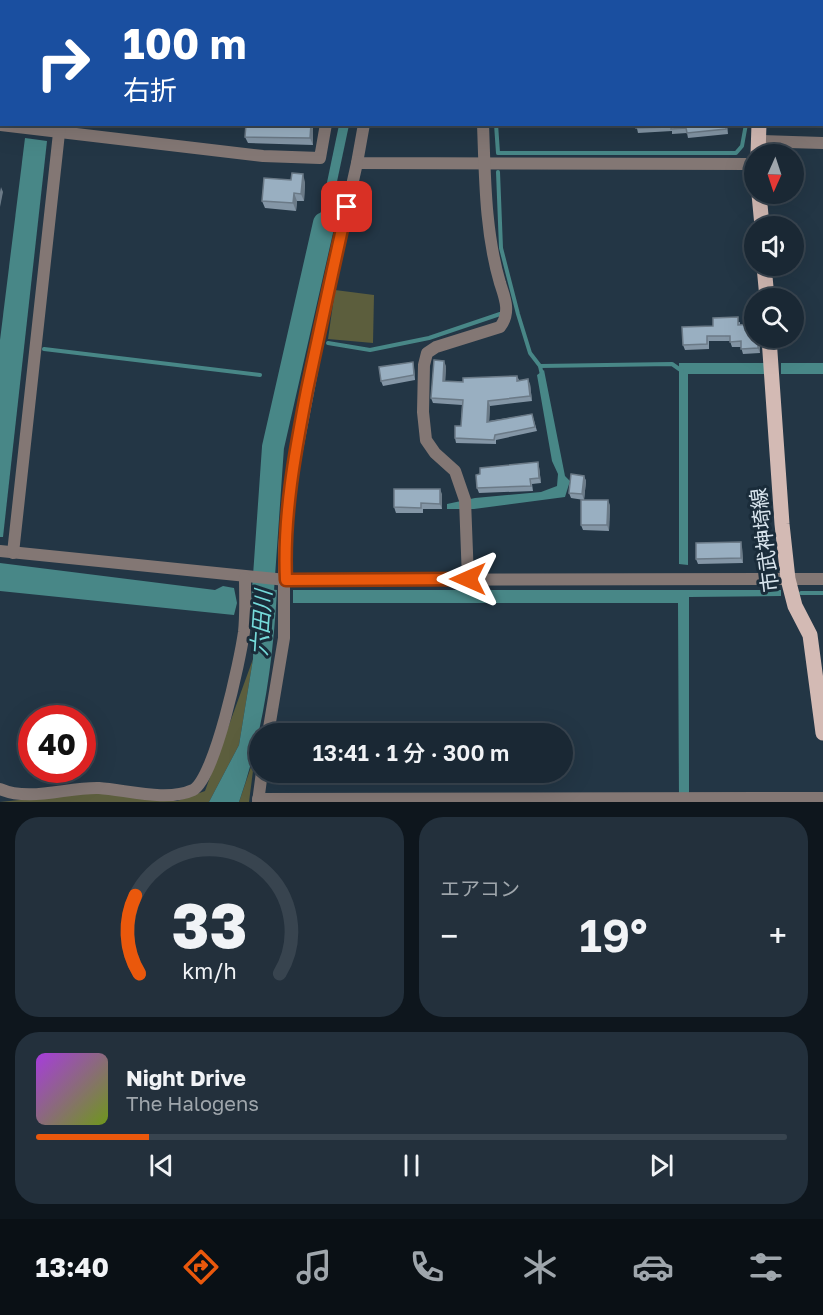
<!DOCTYPE html>
<html lang="ja">
<head>
<meta charset="utf-8">
<style>
	body { margin:0; font-family:"Golos Text","Noto Sans JP",sans-serif; background:#23303c; color:#f1f3f6; height:100vh; display:flex; flex-direction:column; font-size:22px; white-space:nowrap }
	* { box-sizing:border-box; margin:0 }
	p { font-size:20px; color:#9fa6ac }
	.icon { flex:none; width:33px; height:33px; fill:none; stroke:currentColor; stroke-width:2; stroke-linecap:round; stroke-linejoin:round }
	.map { position:relative; height:802px; overflow:hidden }
	.panel { display:flex; flex-direction:column; gap:15px; padding:15px; background:#0e161d; flex:1 }
	.panel>* { flex:none }
	.banner { position:absolute; left:0px; top:0px; width:824px; height:126px; box-shadow:0 6px 24px #0002,0 0 0 2px #38444f; background:#1a4fa0; color:#fff; overflow:hidden }
	.needle { width:39px; rotate:183deg }
	.tools { position:absolute; left:744px; top:144px; display:grid; gap:12px }
	.tools a { display:grid; place-items:center; width:60px; height:60px; border-radius:50%; background:#1a2834; box-shadow:0 6px 24px #0002,0 0 0 2px #38444f; font-size:30px }
	.speed { position:absolute; left:18px; top:705px; display:flex; gap:12px; font-size:30px; font-weight:700; text-align:center }
	.speed>* { display:grid; place-content:center; width:78px; height:78px; border-radius:50%; background:#1a2834; box-shadow:0 6px 24px #0002,0 0 0 2px #38444f; line-height:1 }
	.speed .limit { border:9px solid #d22; background:#fff; color:#111 }
	.pin { position:absolute; display:grid; place-items:center; width:51px; height:51px; color:#fff; margin:-26px; border-radius:12px; box-shadow:0 3px 9px #0006 }
	.me { position:absolute; width:66px; margin:-33px; rotate:270deg; stroke-linejoin:round; filter:drop-shadow(0 0 4px #0008) }
	.turn { display:flex; align-items:center; gap:21px; height:126px; padding:0 24px; font-size:27px }
	.turn .icon { width:78px; height:78px; stroke-width:2.5 }
	.turn b { display:block; font-size:42px; line-height:51px }
	.big { font-size:45px; font-weight:600; line-height:1.1 }
	.panel .card { flex:1; display:flex; flex-direction:column; justify-content:center; gap:9px; min-width:0; padding:0 21px; border-radius:24px; background:#23303c }
	.panel .dial { align-items:center; gap:0 }
	.dial svg { height:156px; overflow:visible; fill:none; stroke:#38444f; stroke-width:7; stroke-linecap:round; text-anchor:middle }
	.dial text { fill:#f1f3f6; stroke:none }
	.song { display:flex; align-items:center; gap:18px }
	.cover { width:72px; height:72px; border-radius:9px; background:linear-gradient(135deg,hsl(280 70% 55%),hsl(80 70% 35%)) }
	.played { height:6px; border-radius:3px; background:linear-gradient(90deg,#ea580c 15%,#38444f 15%) }
	.keys { display:flex; justify-content:space-around; direction:ltr }
	.heat { display:flex; justify-content:space-between; align-items:center; font-size:33px; direction:ltr }
	.panel .tiles { flex:1; display:grid; gap:15px; grid-template-columns:1fr 1fr }
	.card:last-child { grid-column:span 2 }
	.trip { position:absolute; left:249px; top:723px; width:324px; height:60px; border-radius:30px; background:#1a2834; box-shadow:0 6px 24px #0002,0 0 0 2px #38444f; font-weight:600; line-height:60px; text-align:center }
	.menu { display:flex; height:96px; justify-content:space-around; align-items:center; background:#0a1015; color:#9fa6ac }
	.menu .icon { width:42px; height:42px }
	.menu .active { color:#ea580c }
	.menu b { font-size:27px; color:#f1f3f6 }
	.map>svg:first-child { display:block }
	.green { fill:#5c5e3d }
	.water { fill:#488787 }
	.lines { fill:none; stroke-linecap:round; stroke-linejoin:round }
	.stream { stroke:#488787; stroke-width:4 }
	.river { stroke:#488787; stroke-width:22 }
	.minor { stroke:#837774; stroke-width:12 }
	.major { stroke:#d3bab4; stroke-width:15 }
	.wall { fill:#8496a6 }
	.shaded-wall { fill:#6b7a87 }
	.building { fill:#99afc1; stroke:#6b7a87; stroke-width:1.5 }
	.route-casing { stroke:#983908; stroke-width:15 }
	.route { stroke:#ea580c; stroke-width:10 }
	.labels { text-anchor:middle; stroke-width:6; stroke-linejoin:round; paint-order:stroke }
	.street-label { font-size:21px; fill:#d8e4ed; stroke:#1a2c3a }
	.water-label { font-size:22px; font-style:italic; fill:#75dada; stroke:#1a2c3a }
</style>
</head>
<body>
<div class="map">
<svg width="823" height="802" viewBox="0 0 823 802">
	<rect width="100%" height="100%" fill="#233645"/>
	<g class="green">
		<polygon points="335,290 374,295 373,343 328,339"/>
		<polygon points="253,659 239,745 209,802 0,802 95,792 177,801 205,791"/>
		<polygon points="255,755 249,802 239,802"/>
	</g>
	<g class="water">
		<polygon points="339,125 349,125 322,252 312,254"/>
		<polygon points="25,138 47,141 3,537 0,537 0,340"/>
		<polygon points="679,363 764,363 764,374 688,374 688,565 679,564"/>
		<rect x="781" y="363" width="42" height="11"/>
		<polygon points="544,370 565,476 570,481 565,497 474,509 447,509 447,504 475,498 541,492 557,486 558,474 552,461 537,375"/>
		<polygon points="0,563 215,590 223,586 234,588 237,603 234,615 0,591"/>
		<path d="M 254,588 L 277,590 C 273,663 263,733 239,802 L 209,802 L 239,745 L 253,659 Z"/>
		<polygon points="293,590 781,590 781,596 689,597 689,802 679,802 678,603 293,603"/>
	</g>
	<g class="lines">
		<g class="stream">
			<polyline points="604,2 604,0"/>
			<polyline points="753,2 754,0"/>
			<polyline points="496,124 498,153 736,153 742,146 746,124"/>
			<polyline points="498,172 501,248 518,314 530,353 540,366 542,375"/>
			<polyline points="328,343 370,350 429,338 500,314"/>
			<polyline points="44,349 260,375"/>
			<polyline points="540,366 672,364 682,371"/>
			<polyline points="801,593 823,593"/>
		</g>
		<polyline class="river" points="261,619 273,447 324,223"/>
		<g class="minor">
			<polyline points="73,2 73,0"/>
			<polyline points="345,2 346,0"/>
			<polyline points="384,2 384,0"/>
			<polyline points="496,2 496,0"/>
			<polyline points="822,9 823,9"/>
			<polyline points="364,124 357,163 754,164"/>
			<polyline points="0,125 263,156 320,158 326,124"/>
			<polyline points="758,141 823,143"/>
			<polyline points="0,551 286,580 823,579"/>
			<polyline points="13,553 60,124"/>
			<path d="M 468,579 L 465,500 L 455,471 L 435,453 L 426,440 L 423,412 L 424,365 L 427,353 L 436,347 L 500,327 C 511,313 505,298 500,283 C 485,232 485,177 483,124"/>
			<polyline points="268,734 284,638 284,548 290,487 322,319 357,163"/>
			<path d="M 0,789 C 30,802 67,787 99,788 C 127,790 167,802 193,790 C 215,778 240,660 244,632 C 246,614 245,596 245,578"/>
			<polyline points="258,799 823,798"/>
			<polyline points="258,802 262,772"/>
		</g>
		<g class="major">
			<polyline points="769,0 769,2"/>
			<polyline points="758,154 759,124"/>
			<polyline points="759,194 762,226"/>
			<polyline points="764,266 767,298"/>
			<polyline points="769,338 782,524 788,579 795,606 810,635 823,733"/>
		</g>
	</g>
	<g class="wall">
		<polygon points="246,124 312,124 313,129 313,145 248,143 245,137"/>
		<polygon points="636,124 727,124 728,134 688,138 687,133 672,134 672,131 638,133"/>
		<polygon points="305,182 304,201 297,201 296,211 265,208 262,201"/>
		<polygon points="740,322 740,325 754,338 760,338 760,353 743,354 741,347 732,347 730,341 709,341 709,349 685,350 683,345 713,326"/>
		<polygon points="446,366 445,381 463,382 517,376 519,380 530,384 532,401 490,406 489,421 532,414 537,431 496,440 496,444 456,443 455,438 461,426 462,405 433,403 431,398"/>
		<polygon points="414,367 415,380 383,386 381,381"/>
		<polygon points="538,462 539,467 541,483 532,484 533,491 479,493 477,488"/>
		<polygon points="584,476 586,481 584,500 571,498 569,493"/>
		<polygon points="442,494 442,509 423,509 423,513 396,513 394,507"/>
		<polygon points="610,505 609,531 583,530 581,525"/>
		<polygon points="742,547 743,563 698,564 696,559"/>
	</g>
	<g class="shaded-wall">
		<polygon points="311,124 313,129 313,145 310,138"/>
		<polygon points="303,174 305,182 304,201 301,194"/>
		<polygon points="1,187 3,192 0,207 0,192"/>
		<polygon points="294,193 297,201 296,211 293,203"/>
		<polygon points="758,338 760,338 760,353 758,348"/>
		<polygon points="444,361 446,366 445,386 443,381"/>
		<polygon points="528,379 530,384 532,401 530,396"/>
		<polygon points="488,401 490,406 489,426 487,422"/>
		<polygon points="538,462 539,467 541,483 539,478"/>
		<polygon points="584,476 586,481 584,500 582,494"/>
		<polygon points="440,489 442,494 442,509 440,504"/>
		<polygon points="608,500 610,505 609,531 607,525"/>
		<polygon points="741,542 742,547 743,563 741,558"/>
	</g>
	<g class="building">
		<polygon points="690,0 707,0 706,2 690,2"/>
		<rect x="822" y="83" width="1" height="26"/>
		<polygon points="246,124 311,124 310,138 245,137"/>
		<polygon points="636,124 726,124 726,129 687,133 686,128 671,129 671,127 636,128"/>
		<polygon points="292,173 303,174 301,194 294,193 293,203 262,201 264,178 291,180"/>
		<polygon points="738,317 738,325 754,324 754,338 758,338 758,348 741,349 741,341 730,342 730,336 707,336 707,344 683,345 682,327 713,326 713,318"/>
		<polygon points="434,360 444,361 443,381 463,382 463,378 517,376 517,381 528,379 530,396 488,401 487,422 532,414 535,427 495,435 494,440 455,438 455,426 461,426 463,400 431,398"/>
		<polygon points="413,362 414,375 381,381 379,367"/>
		<polygon points="538,462 539,478 530,479 531,486 477,488 476,475 480,474 480,468"/>
		<polygon points="571,474 584,476 582,494 569,493"/>
		<polygon points="394,489 440,489 440,504 421,503 421,508 394,507"/>
		<polygon points="581,500 608,500 607,525 581,525"/>
		<polygon points="741,542 741,558 696,559 696,543"/>
	</g>
	<g class="lines">
		<g class="route-casing">
			<path id="route" d="M 347,207 C 333,268 320,329 307,390 C 295,452 283,516 286,580 L 468,579"/>
		</g>
		<use href="#route" class="route"/>
	</g>
	<g class="labels">
		<g class="street-label">
			<text transform="translate(765 540) rotate(-97)" y="7">市武神埼線</text>
		</g>
		<g class="water-label">
			<text transform="translate(261 623) rotate(-86)" y="8">六田川</text>
		</g>
	</g>
</svg>
<div class="tools">
<a><svg class="needle" viewBox="-14 -14 28 28"><path d="M0-13l5 13h-10z" fill="#e53935"/><path d="M0 13l5-13h-10z" fill="#9fa6ac"/></svg></a>
<a><svg class="icon" aria-label="sound" viewBox="0 0 24 24"><path d="M4 9h4l5-4v14l-5-4H4zM17 9q2 3 0 6"/></svg></a>
<a><svg class="icon" aria-label="search" viewBox="0 0 24 24"><circle cx="10" cy="10" r="6"/><path d="M15 15l6 6"/></svg></a>
</div>
<div class="speed"><div class="limit">40</div></div>
<div class="pin" style="left:347px;top:207px;background:#d93025"><svg class="icon" aria-label="arrive" viewBox="0 0 24 24"><path d="M6 21V4h12l-3 4 3 4H6"/></svg></div>
<svg class="me" style="left:468px;top:579px" viewBox="-20 -20 40 40"><path d="M0-17L14 15 0 8-14 15z" fill="#ea580c" stroke="#fff" stroke-width="4"/></svg>
<div class="trip">13:41 · 1 分 · 300 m</div>
<div class="banner">
<div class="turn"><svg class="icon" aria-label="right" viewBox="0 0 24 24"><path d="M7 20v-9h11M14 6l5 5-5 5"/></svg><div><b>100 m</b>右折</div></div>
</div>
</div>
<section class="panel">
<div class="tiles">
<div class="card dial"><svg viewBox="0 0 100 80">
<path d="M14 69A42 42 0 1 1 86 69"/>
<path d="M14 69A42 42 0 0 1 12 29" stroke="#ea580c"/>
<text x="50" y="56" font-size="32" font-weight="700">33</text>
<text x="50" y="72" font-size="11">km/h</text>
</svg></div>
<div class="card"><p>エアコン</p>
<div class="heat"><a>−</a><b class="big">19°</b><a>+</a></div>
</div>
<div class="card">
<div class="song"><i class="cover"></i><div><b>Night Drive</b><p>The Halogens</p></div></div>
<div class="played"></div>
<div class="keys"><svg class="icon" aria-label="previous" viewBox="0 0 24 24"><path d="M18 5L8 12l10 7zM5 5v14"/></svg><svg class="icon" aria-label="pause" viewBox="0 0 24 24"><path d="M8 5v14M16 5v14"/></svg><svg class="icon" aria-label="next" viewBox="0 0 24 24"><path d="M6 5l10 7-10 7zM19 5v14"/></svg></div>
</div>
</div>
</section>
<nav class="menu">
<b>13:40</b>
<svg class="icon active" aria-label="directions" viewBox="0 0 24 24"><path d="M12 3l9 9-9 9-9-9zM9 14v-3h6M13 9l2 2-2 2"/></svg>
<svg class="icon" aria-label="music" viewBox="0 0 24 24"><path d="M9 18V5l10-2v13"/><circle cx="6" cy="18" r="3"/><circle cx="16" cy="16" r="3"/></svg>
<svg class="icon" aria-label="phone" viewBox="0 0 24 24"><path d="M5 4h4l2 5-3 2q2 4 5 5l2-3 5 2v4C11 20 4 13 5 4z"/></svg>
<svg class="icon" aria-label="climate" viewBox="0 0 24 24"><path d="M12 3v18M4 7l16 10M4 17L20 7"/></svg>
<svg class="icon" aria-label="car" viewBox="0 0 24 24"><path d="M5 17H2v-5l4-1 3-4h7l3 4 3 1v5h-3M9 17h6M6 11h13"/><circle cx="7" cy="17" r="2"/><circle cx="17" cy="17" r="2"/></svg>
<svg class="icon" aria-label="filters" viewBox="0 0 24 24"><path d="M4 7h16M4 17h16"/><circle cx="9" cy="7" r="2"/><circle cx="15" cy="17" r="2"/></svg>
</nav>
</body>
</html>
